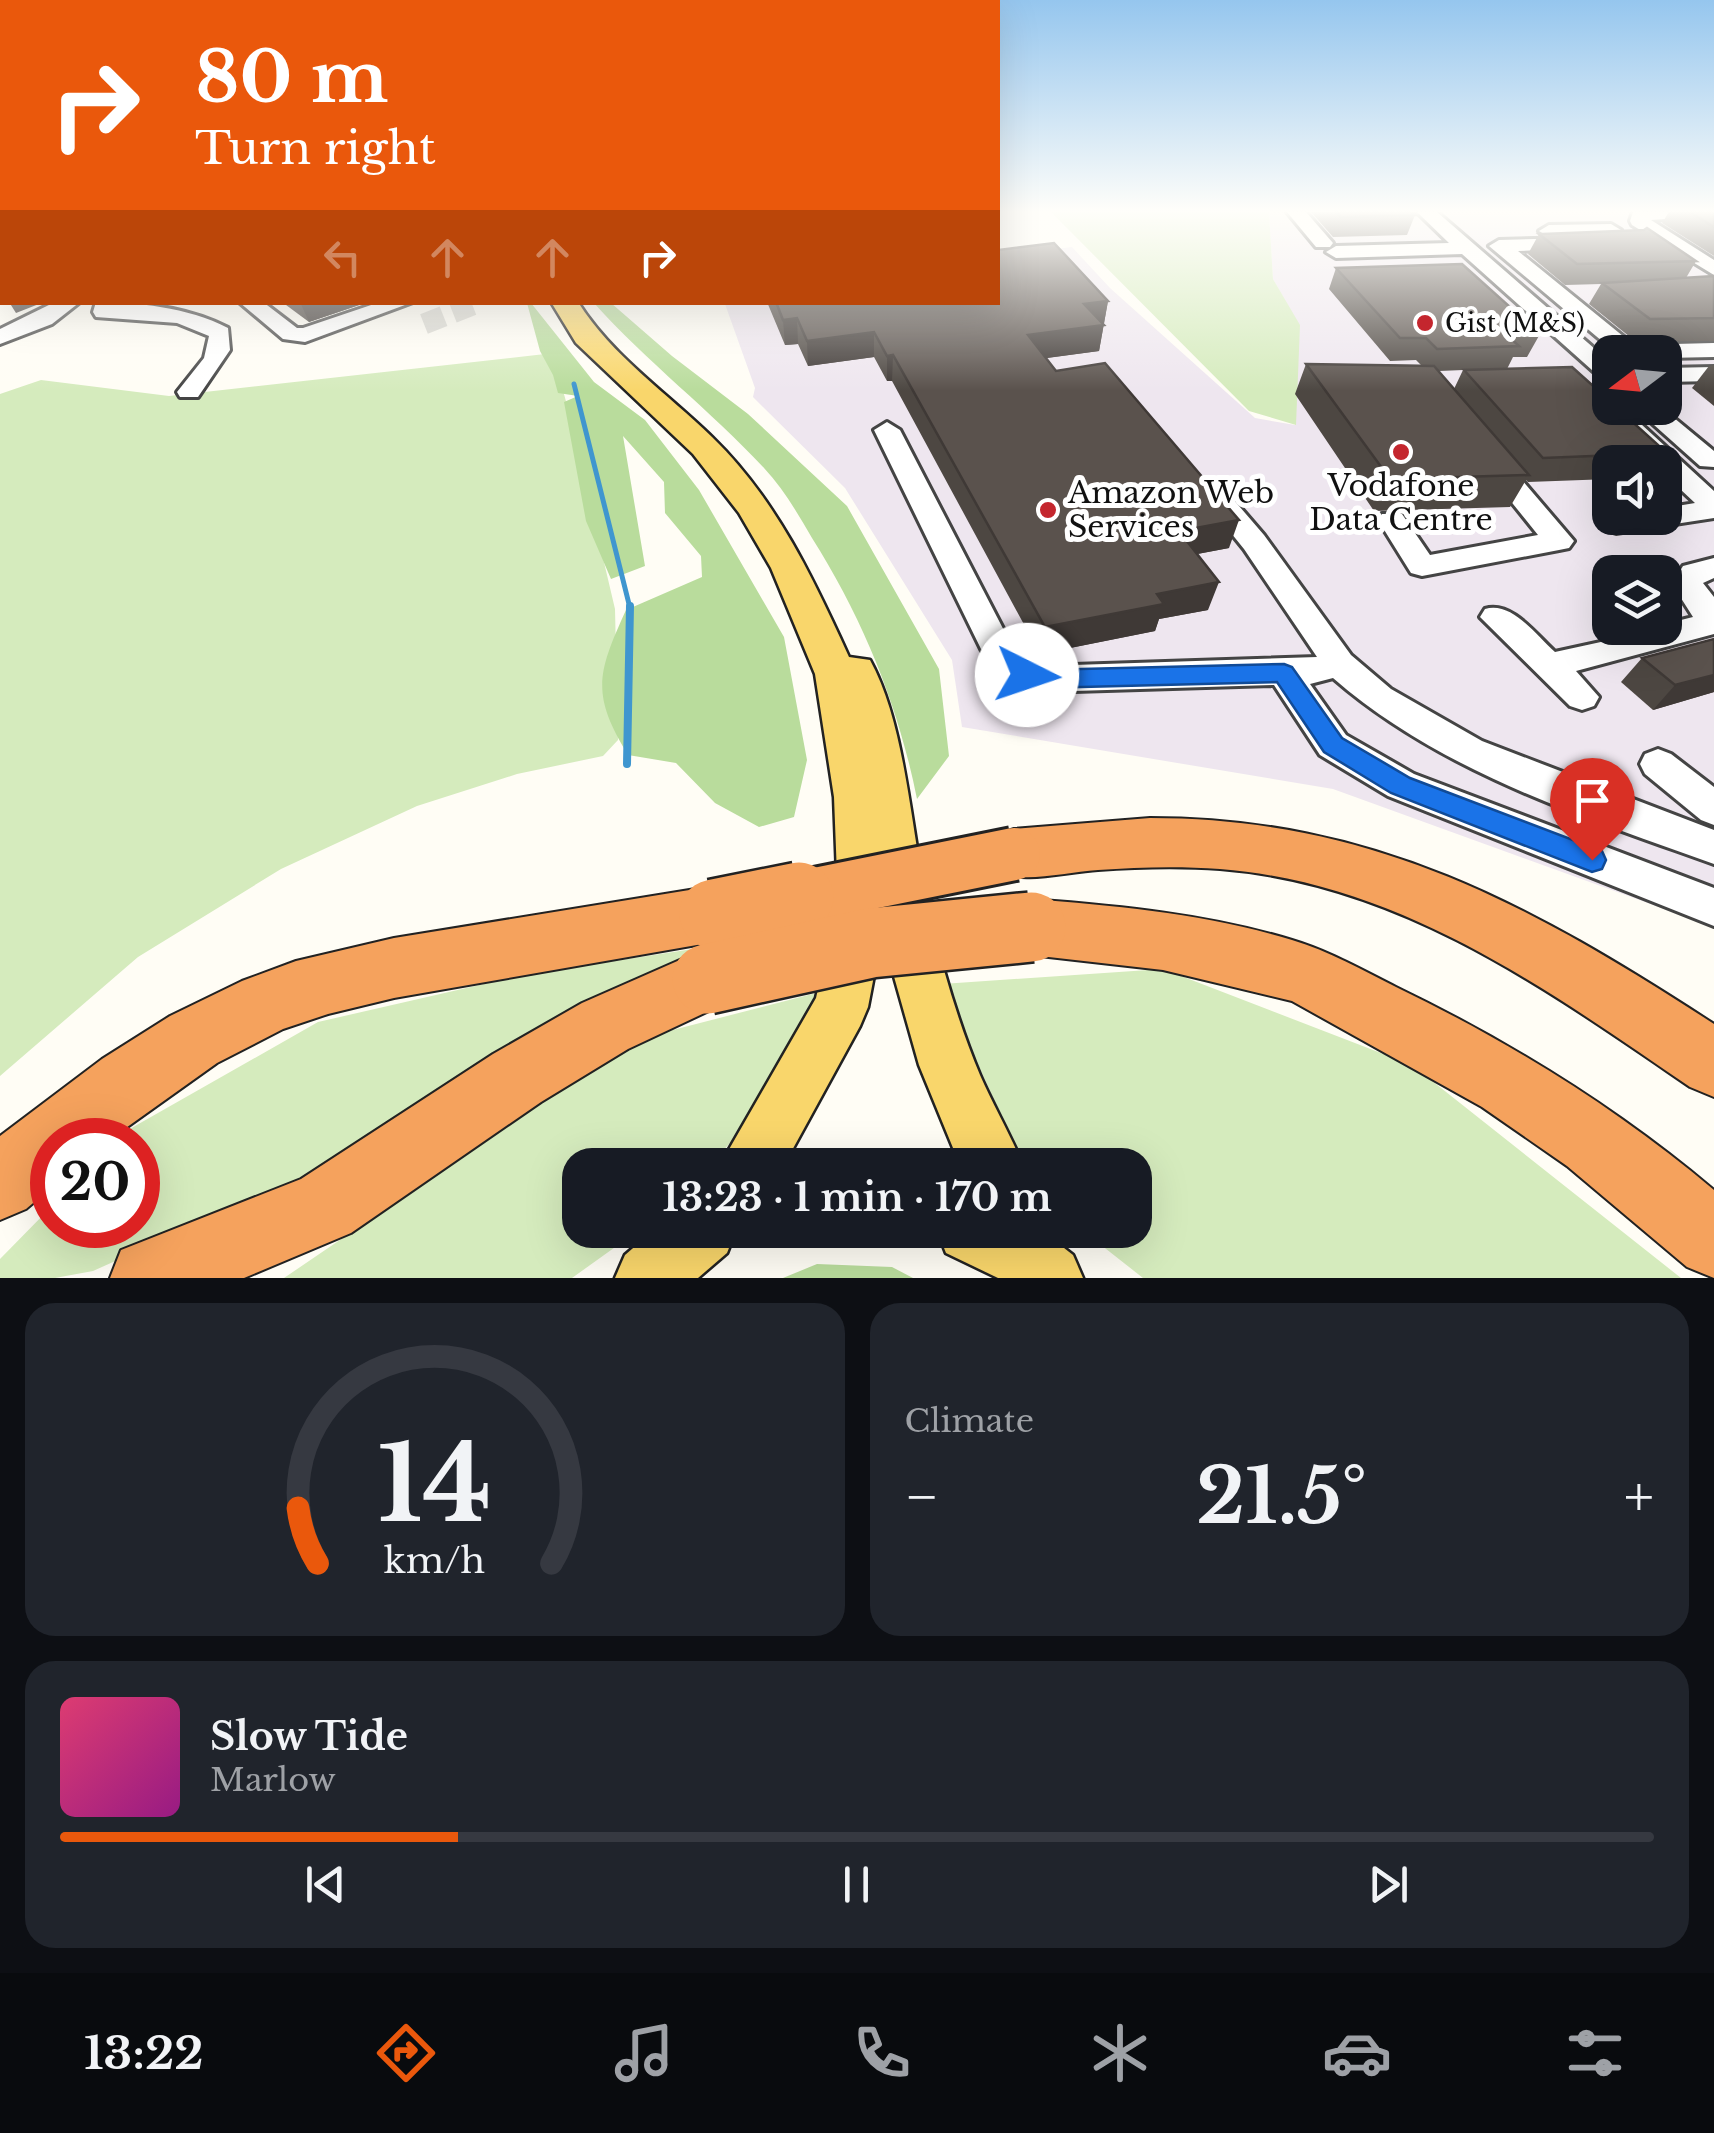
<!DOCTYPE html>
<html lang="en">
<head>
<meta charset="utf-8">
<style>
	body { margin:0; font-family:"Libre Baskerville",serif; background:#20242c; color:#f1f3f6; height:100vh; display:flex; flex-direction:column; font-size:38px; white-space:nowrap }
	* { box-sizing:border-box; margin:0 }
	p { font-size:32px; color:#9ea1a6 }
	.icon { flex:none; width:55px; height:55px; fill:none; stroke:currentColor; stroke-width:2; stroke-linecap:round; stroke-linejoin:round }
	.map { position:relative; height:1278px; overflow:hidden }
	.details { display:flex; flex-direction:column; gap:25px; padding:25px; background:#0d0f14; flex:1 }
	.details>* { flex:none }
	.banner { position:absolute; left:0px; top:0px; width:1000px; height:305px; box-shadow:0 10px 40px #0002; background:#ea580c; color:#fff; overflow:hidden }
	.needle { width:65px; rotate:254deg }
	.fabs { position:absolute; left:1592px; top:335px; display:grid; gap:20px }
	.fabs a { display:grid; place-items:center; width:90px; height:90px; border-radius:20px; background:#171b24; box-shadow:0 10px 40px #0002; font-size:50px }
	.speed { position:absolute; left:30px; top:1118px; display:flex; gap:20px; font-size:50px; font-weight:700; text-align:center }
	.speed>* { display:grid; place-content:center; width:130px; height:130px; border-radius:50%; background:#171b24; box-shadow:0 10px 40px #0002; line-height:1 }
	.speed .limit { border:15px solid #d22; background:#fff; color:#111 }
	.pin { position:absolute; display:grid; place-items:center; width:85px; height:85px; color:#fff; margin:-102px -42px; border-radius:50% 50% 50% 0; rotate:-45deg; box-shadow:0 0 10px #0007 }
	.pin .icon { rotate:45deg }
	.me { position:absolute; width:110px; margin:-55px; rotate:94deg; stroke-linejoin:round; filter:drop-shadow(0 0 8px #0008) }
	.turn { display:flex; align-items:center; gap:35px; height:210px; padding:0 30px; font-size:45px }
	.turn .icon { width:130px; height:130px; stroke-width:2.5 }
	.turn b { display:block; font-size:70px; line-height:85px }
	.lanes { display:flex; align-items:center; height:95px; padding:0 30px; background:#0003; justify-content:center; gap:50px; direction:ltr }
	.lanes .off { opacity:.35 }
	.big { font-size:75px; font-weight:700; line-height:1.1 }
	.details .tile { flex:1; display:flex; flex-direction:column; justify-content:center; gap:15px; min-width:0; padding:0 35px; border-radius:30px; background:#20242c }
	.details .dial { align-items:center; gap:0 }
	.dial svg { height:260px; overflow:visible; fill:none; stroke:#363941; stroke-width:7; stroke-linecap:round; text-anchor:middle }
	.dial text { fill:#f1f3f6; stroke:none }
	.song { display:flex; align-items:center; gap:30px }
	.cover { width:120px; height:120px; border-radius:15px; background:linear-gradient(135deg,hsl(340 70% 55%),hsl(310 70% 35%)) }
	.played { height:10px; border-radius:5px; background:linear-gradient(90deg,#ea580c 25%,#363941 25%) }
	.keys { display:flex; justify-content:space-around; direction:ltr }
	.heat { display:flex; justify-content:space-between; align-items:center; font-size:55px; direction:ltr }
	.details .tiles { flex:1; display:grid; gap:25px; grid-template-columns:1fr 1fr }
	.tile:last-child { grid-column:span 2 }
	.trip { position:absolute; left:562px; top:1148px; width:590px; height:100px; border-radius:30px; background:#171b24; box-shadow:0 10px 40px #0002; font-weight:700; line-height:100px; text-align:center }
	.tabs { display:flex; height:160px; justify-content:space-around; align-items:center; background:#090b0e; color:#9ea1a6 }
	.tabs .icon { width:70px; height:70px }
	.tabs .selected { color:#ea580c }
	.tabs b { font-size:45px; color:#f1f3f6 }
	.map>svg:first-child { display:block }
	.industrial { fill:#eee6ef; fill-rule:evenodd }
	.green { fill:#d5ebbd }
	.forest { fill:#b9dc9c }
	.lines { fill:none; stroke-linecap:round; stroke-linejoin:round }
	.stream-far1 { stroke:#3f96cf; stroke-width:5 }
	.stream { stroke:#3f96cf; stroke-width:8 }
	.minor-tunnel { stroke:#dbdad3; stroke-width:21; stroke-dasharray:21 10; stroke-linecap:butt }
	.minor-casing { stroke:#444; stroke-width:6 }
	.major-casing { stroke:#222; stroke-width:5 }
	.highway-casing { stroke:#222; stroke-width:4 }
	.minor { fill:#fff; fill-rule:evenodd }
	.major { fill:#f9d66b; fill-rule:evenodd }
	.highway { fill:#f5a25d; fill-rule:evenodd }
	.highway-bridge-far1-casing { stroke:#222; stroke-width:58; stroke-linecap:butt }
	.highway-bridge-casing { stroke:#222; stroke-width:74; stroke-linecap:butt }
	.highway-bridge-far1 { stroke:#f5a25d; stroke-width:52 }
	.highway-bridge { stroke:#f5a25d; stroke-width:69 }
	.wall { fill:#4d4742; fill-rule:evenodd }
	.shaded-wall { fill:#3f3936 }
	.building { fill:#5a524d; stroke:#3f3936; stroke-width:2.5 }
	.route { fill:#1a73e8; stroke:#114b97; stroke-width:2.5 }
	.poi-dot { fill:#c4262e; stroke:#fff; stroke-width:4 }
	.labels { text-anchor:middle; stroke-width:10; stroke-linejoin:round; paint-order:stroke }
	.far-poi-label { font-size:25px; fill:#111; stroke:#fff; text-anchor:start }
	.poi-label { font-size:30px; fill:#111; stroke:#fff }
</style>
</head>
<body>
<div class="map">
<svg width="1714" height="1278" viewBox="0 0 1714 1278">
	<rect width="100%" height="100%" fill="#fffdf5"/>
	<path class="industrial" d="M 1269,212 L 1714,212 L 1714,927 L 1333,789 L 962,727 L 952,660 L 845,488 L 753,397 L 755,388 L 725,304 L 998,302 L 998,256 L 1072,247 L 1110,288 L 1255,418 L 1295,425 L 1299,325 L 1273,279 ZM 1610,352 L 1665,352 L 1665,408 L 1610,408 ZM 1610,462 L 1665,462 L 1665,518 L 1610,518 ZM 1610,572 L 1665,572 L 1665,628 L 1610,628 Z"/>
	<g class="green">
		<polygon points="1051,212 1269,212 1273,279 1300,325 1296,425 1249,411"/>
		<polygon points="545,354 559,376 567,405 615,609 618,740 603,756 517,774 417,806 281,869 138,957 0,1076 0,394 41,380 169,396"/>
		<polygon points="732,943 519,1053 303,1177 93,1271 55,1278 0,1278 0,1259 52,1206 52,1225 138,1225 138,1140 119,1140 128,1130 318,1022 523,975"/>
		<polygon points="1163,969 1412,1065 1681,1278 1143,1278 1082,1230 1135,1230 1135,1165 1023,1165 942,984"/>
		<polygon points="824,991 740,1132 710,1165 580,1165 580,1230 639,1230 572,1278 284,1278 634,1040"/>
	</g>
	<g class="forest">
		<path d="M 527,303 L 531,303 L 594,382 L 645,420 L 699,490 L 784,637 L 807,760 L 794,817 L 759,827 L 715,803 L 676,763 L 628,755 C 591,694 597,674 626,610 L 702,577 L 701,556 L 665,513 L 664,482 L 623,436 L 645,566 L 611,579 L 586,521 L 564,402 L 578,396 L 558,393 L 553,375 L 540,351 Z"/>
		<path d="M 594,303 L 611,303 L 672,356 L 748,414 L 847,506 L 939,669 L 949,756 L 917,799 C 898,704 863,619 812,538 C 798,514 783,488 764,468 C 710,410 647,362 594,303 Z"/>
		<polygon points="817,1264 892,1267 913,1278 783,1278"/>
	</g>
	<g class="lines">
		<polyline class="stream-far1" points="574,384 630,608"/>
		<polyline class="stream" points="627,764 630,606"/>
		<polyline class="minor-tunnel" points="424,324 480,302"/>
		<g class="minor-casing">
			<g id="minor">
				<polygon points="1287,212 1306,212 1333,243 1330,247 1316,247"/>
				<polygon points="1417,212 1437,212 1610,362 1610,381 1602,379 1462,254 1336,258 1326,252 1336,246 1449,243"/>
				<polygon points="1633,212 1689,212 1680,218 1651,220 1714,260 1714,275 1632,225 1630,221"/>
				<polygon points="1611,224 1621,230 1618,234 1549,237 1539,231 1549,225"/>
				<polygon points="1577,238 1587,244 1584,248 1518,251 1634,345 1714,343 1714,357 1665,358 1665,352 1615,352 1489,246 1499,240"/>
				<polygon points="55,302 80,302 52,324 0,344 0,329"/>
				<path d="M 96,302 C 135,302 188,307 228,328 L 230,350 L 198,397 L 180,397 L 177,392 L 204,358 L 209,336 L 177,323 L 96,317 L 93,312 Z"/>
				<polygon points="239,302 263,302 297,328 303,328 380,302 413,302 305,342 283,339"/>
				<polygon points="1714,367 1714,381 1665,382 1665,368"/>
				<polygon points="1635,408 1662,408 1714,451 1714,467 1700,466"/>
				<polygon points="1632,421 1641,424 1714,491 1714,518 1616,533 1606,530 1602,524 1606,518 1665,518 1665,508 1695,503 1665,475 1665,462 1652,462 1623,434 1619,429 1623,424"/>
				<path d="M 887,422 L 900,430 L 1011,644 L 1025,659 L 1043,666 L 1317,657 L 1244,549 L 1197,491 L 1201,485 L 1221,485 L 1264,535 L 1351,655 L 1391,689 L 1482,741 L 1714,830 L 1714,864 C 1581,816 1441,772 1333,678 L 1310,684 L 1346,735 L 1414,774 L 1714,888 L 1714,926 L 1388,796 L 1320,755 L 1274,685 L 1041,692 L 1001,677 L 982,651 L 874,430 Z"/>
				<polygon points="1489,450 1498,452 1574,541 1569,548 1559,550 1422,576 1411,573 1378,520 1382,514 1402,514 1430,555 1538,535 1476,458"/>
				<path d="M 1714,558 L 1714,578 L 1703,583 L 1714,597 L 1714,634 L 1576,671 L 1599,697 L 1594,706 L 1582,710 L 1570,706 L 1480,617 L 1485,609 C 1512,601 1536,635 1555,652 L 1665,628 L 1665,624 L 1693,617 L 1672,584 L 1683,566 Z"/>
				<polygon points="1658,749 1671,754 1714,787 1714,825 1701,820 1645,774 1640,764 1645,754"/>
			</g>
		</g>
		<g class="major-casing">
			<g id="major">
				<path d="M 551,302 L 578,302 C 612,356 667,393 712,437 C 776,499 813,578 849,657 L 870,660 C 908,729 911,842 931,921 C 944,973 959,1025 980,1075 C 993,1105 1010,1134 1023,1165 L 960,1165 L 919,1065 L 882,934 L 868,1007 L 860,1026 L 784,1165 L 720,1165 L 816,998 L 838,901 L 834,797 L 815,674 L 771,568 L 739,513 L 693,454 L 576,343 Z"/>
				<polygon points="654,1230 736,1230 727,1253 698,1278 615,1278 625,1255"/>
				<polygon points="937,1230 1041,1230 1073,1255 1083,1278 998,1278 946,1253"/>
			</g>
		</g>
		<g class="highway-casing">
			<g id="highway">
				<path d="M 1150,818 C 1374,818 1531,905 1714,1024 L 1714,1097 L 1690,1087 C 1545,988 1400,883 1220,869 C 1180,866 1139,867 1098,870 C 1064,872 1026,884 994,872 L 985,854 L 994,836 L 1014,829 Z"/>
				<polygon points="714,886 735,894 744,914 735,934 714,942 394,998 328,1014 283,1029 217,1063 109,1140 52,1140 52,1187 26,1209 0,1220 0,1136 102,1059 170,1016 242,981 296,961 394,938"/>
				<path d="M 1031,899 C 1119,906 1207,914 1292,940 C 1329,951 1362,970 1396,987 C 1510,1042 1617,1108 1714,1190 L 1714,1278 L 1687,1267 L 1567,1166 L 1482,1107 L 1292,1001 L 1163,970 L 1031,955 L 1009,947 L 1000,927 L 1009,907 Z"/>
				<polygon points="707,948 730,957 739,979 730,1001 628,1049 541,1102 351,1233 244,1278 110,1278 121,1250 301,1179 493,1054 582,1003"/>
			</g>
		</g>
		<use href="#minor" class="minor"/>
		<use href="#major" class="major"/>
		<use href="#highway" class="highway"/>
		<g class="highway-bridge-far1-casing">
			<polyline id="highway-bridge-far1" points="786,900 1014,854"/>
		</g>
		<g class="highway-bridge-casing">
			<g id="highway-bridge">
				<polyline points="714,914 799,897"/>
				<polyline points="707,979 870,943 1031,927"/>
			</g>
		</g>
		<use href="#highway-bridge-far1" class="highway-bridge-far1"/>
		<use href="#highway-bridge" class="highway-bridge"/>
	</g>
	<g class="wall">
		<polygon points="1311,212 1412,212 1415,215 1407,235 1333,237"/>
		<polygon points="1669,212 1690,212 1714,227 1714,256 1662,223"/>
		<polygon points="1539,234 1696,261 1686,278 1714,276 1714,341 1635,341 1589,304 1601,284 1565,285 1528,254"/>
		<path d="M 1336,268 L 1540,334 L 1527,357 L 1513,357 L 1507,369 L 1667,453 L 1661,462 L 1610,462 L 1610,479 L 1528,482 L 1526,480 L 1510,507 L 1374,511 L 1295,394 L 1306,364 L 1421,365 L 1416,360 L 1390,361 L 1329,289 ZM 1463,370 L 1454,389 L 1439,371 Z"/>
		<polygon points="1108,301 1099,351 1046,358 1056,371 1229,548 1197,554 1208,610 1159,619 1155,631 1040,654 892,381 887,381 874,357 808,366 798,344 785,345 767,302"/>
		<polygon points="282,302 368,302 309,322"/>
		<polygon points="1714,365 1714,406 1692,388 1709,366"/>
		<polygon points="1642,658 1714,692 1653,710 1621,682"/>
	</g>
	<g class="shaded-wall">
		<polygon points="2,222 2,292 0,289 0,224"/>
		<polygon points="1108,301 1099,351 1025,361 1028,335 1084,304"/>
		<polygon points="9,302 44,302 16,313"/>
		<polygon points="300,302 368,302 309,322"/>
		<polygon points="797,318 798,344 785,345 783,320"/>
		<polygon points="874,332 874,357 808,366 807,341"/>
		<polygon points="893,355 892,381 887,381 887,356"/>
		<polygon points="1239,520 1229,548 1171,559 1179,531"/>
		<polygon points="1219,582 1208,610 1159,619 1155,631 1040,654 1045,627 1157,594"/>
		<polygon points="1714,675 1714,692 1653,710 1675,685"/>
	</g>
	<g class="building">
		<polygon points="1336,212 1412,212 1415,215 1341,217"/>
		<polygon points="1690,212 1714,212 1714,227"/>
		<polygon points="1647,228 1696,261 1577,264 1539,234 1644,230"/>
		<polygon points="2,232 2,246 0,247 0,233"/>
		<polygon points="1054,243 1108,301 1084,304 1104,325 1028,335 1056,371 1105,363 1239,520 1179,531 1219,582 1157,594 1164,604 1045,627 893,355 887,356 874,332 807,341 797,318 783,320 776,302 998,302 998,250"/>
		<polygon points="1462,264 1540,334 1507,335 1519,346 1437,349 1426,338 1400,338 1336,268"/>
		<polygon points="1714,276 1714,318 1650,319 1602,283"/>
		<polygon points="1306,364 1434,366 1529,475 1390,479"/>
		<polygon points="1572,367 1610,401 1610,408 1617,408 1667,453 1543,458 1464,370"/>
		<polygon points="1714,639 1714,675 1675,685 1642,658"/>
	</g>
	<linearGradient id="sky" x2="0" y2="1"><stop stop-color="#95c6ee"/><stop offset="0.54" stop-color="#fffefa"/><stop offset="1" stop-color="#fffefa" stop-opacity="0"/></linearGradient>
	<rect width="1714" height="391" fill="url(#sky)"/>
	<polygon class="route" points="1284,664 1292,667 1342,738 1410,778 1602,851 1606,860 1602,869 1592,872 1391,793 1324,752 1277,682 1041,688 1019,681 1015,675 1027,666 1041,670"/>
	<g class="poi-dot">
		<circle cx="1425" cy="323" r="10"/>
		<circle cx="1401" cy="452" r="10"/>
		<circle cx="1048" cy="510" r="10"/>
	</g>
	<g class="labels">
		<g class="far-poi-label">
			<text x="1445" y="332">Gist (M&amp;S)</text>
		</g>
		<g class="poi-label">
			<text x="1401" y="496">Vodafone<tspan x="1401" dy="34">Data Centre</tspan></text>
			<text x="1068" y="503" text-anchor="start">Amazon Web<tspan x="1068" dy="34">Services</tspan></text>
		</g>
	</g>
</svg>
<div class="fabs">
<a><svg class="needle" viewBox="-14 -14 28 28"><path d="M0-13l5 13h-10z" fill="#e53935"/><path d="M0 13l5-13h-10z" fill="#9ea1a6"/></svg></a>
<a><svg class="icon" aria-label="sound" viewBox="0 0 24 24"><path d="M4 9h4l5-4v14l-5-4H4zM17 9q2 3 0 6"/></svg></a>
<a><svg class="icon" aria-label="layers" viewBox="0 0 24 24"><path d="M12 4l9 5-9 5-9-5zM3 14l9 5 9-5"/></svg></a>
</div>
<div class="speed"><div class="limit">20</div></div>
<div class="pin" style="left:1592px;top:860px;background:#d93025"><svg class="icon" aria-label="arrive" viewBox="0 0 24 24"><path d="M6 21V4h12l-3 4 3 4H6"/></svg></div>
<svg class="me" style="left:1027px;top:675px" viewBox="-20 -20 40 40"><circle r="19" fill="#fff"/><path d="M0-13L10 11 0 6-10 11z" fill="#1a73e8"/></svg>
<div class="trip">13:23 · 1 min · 170 m</div>
<div class="banner">
<div class="turn"><svg class="icon" aria-label="right" viewBox="0 0 24 24"><path d="M7 20v-9h11M14 6l5 5-5 5"/></svg><div><b>80 m</b>Turn right</div></div>
<div class="lanes"><svg class="icon off" aria-label="left" viewBox="0 0 24 24"><path d="M17 20v-9H6M10 6l-5 5 5 5"/></svg><svg class="icon off" aria-label="ahead" viewBox="0 0 24 24"><path d="M12 20V5M6 11l6-6 6 6"/></svg><svg class="icon off" aria-label="ahead" viewBox="0 0 24 24"><path d="M12 20V5M6 11l6-6 6 6"/></svg><svg class="icon" aria-label="right" viewBox="0 0 24 24"><path d="M7 20v-9h11M14 6l5 5-5 5"/></svg></div>
</div>
</div>
<section class="details">
<div class="tiles">
<div class="tile dial"><svg viewBox="0 0 100 80">
<path d="M14 69A42 42 0 1 1 86 69"/>
<path d="M14 69A42 42 0 0 1 8 52" stroke="#ea580c"/>
<text x="50" y="56" font-size="32" font-weight="700">14</text>
<text x="50" y="72" font-size="11">km/h</text>
</svg></div>
<div class="tile"><p>Climate</p>
<div class="heat"><a>−</a><b class="big">21.5°</b><a>+</a></div>
</div>
<div class="tile">
<div class="song"><i class="cover"></i><div><b>Slow Tide</b><p>Marlow</p></div></div>
<div class="played"></div>
<div class="keys"><svg class="icon" aria-label="previous" viewBox="0 0 24 24"><path d="M18 5L8 12l10 7zM5 5v14"/></svg><svg class="icon" aria-label="pause" viewBox="0 0 24 24"><path d="M8 5v14M16 5v14"/></svg><svg class="icon" aria-label="next" viewBox="0 0 24 24"><path d="M6 5l10 7-10 7zM19 5v14"/></svg></div>
</div>
</div>
</section>
<nav class="tabs">
<b>13:22</b>
<svg class="icon selected" aria-label="directions" viewBox="0 0 24 24"><path d="M12 3l9 9-9 9-9-9zM9 14v-3h6M13 9l2 2-2 2"/></svg>
<svg class="icon" aria-label="music" viewBox="0 0 24 24"><path d="M9 18V5l10-2v13"/><circle cx="6" cy="18" r="3"/><circle cx="16" cy="16" r="3"/></svg>
<svg class="icon" aria-label="phone" viewBox="0 0 24 24"><path d="M5 4h4l2 5-3 2q2 4 5 5l2-3 5 2v4C11 20 4 13 5 4z"/></svg>
<svg class="icon" aria-label="climate" viewBox="0 0 24 24"><path d="M12 3v18M4 7l16 10M4 17L20 7"/></svg>
<svg class="icon" aria-label="car" viewBox="0 0 24 24"><path d="M5 17H2v-5l4-1 3-4h7l3 4 3 1v5h-3M9 17h6M6 11h13"/><circle cx="7" cy="17" r="2"/><circle cx="17" cy="17" r="2"/></svg>
<svg class="icon" aria-label="filters" viewBox="0 0 24 24"><path d="M4 7h16M4 17h16"/><circle cx="9" cy="7" r="2"/><circle cx="15" cy="17" r="2"/></svg>
</nav>
</body>
</html>
